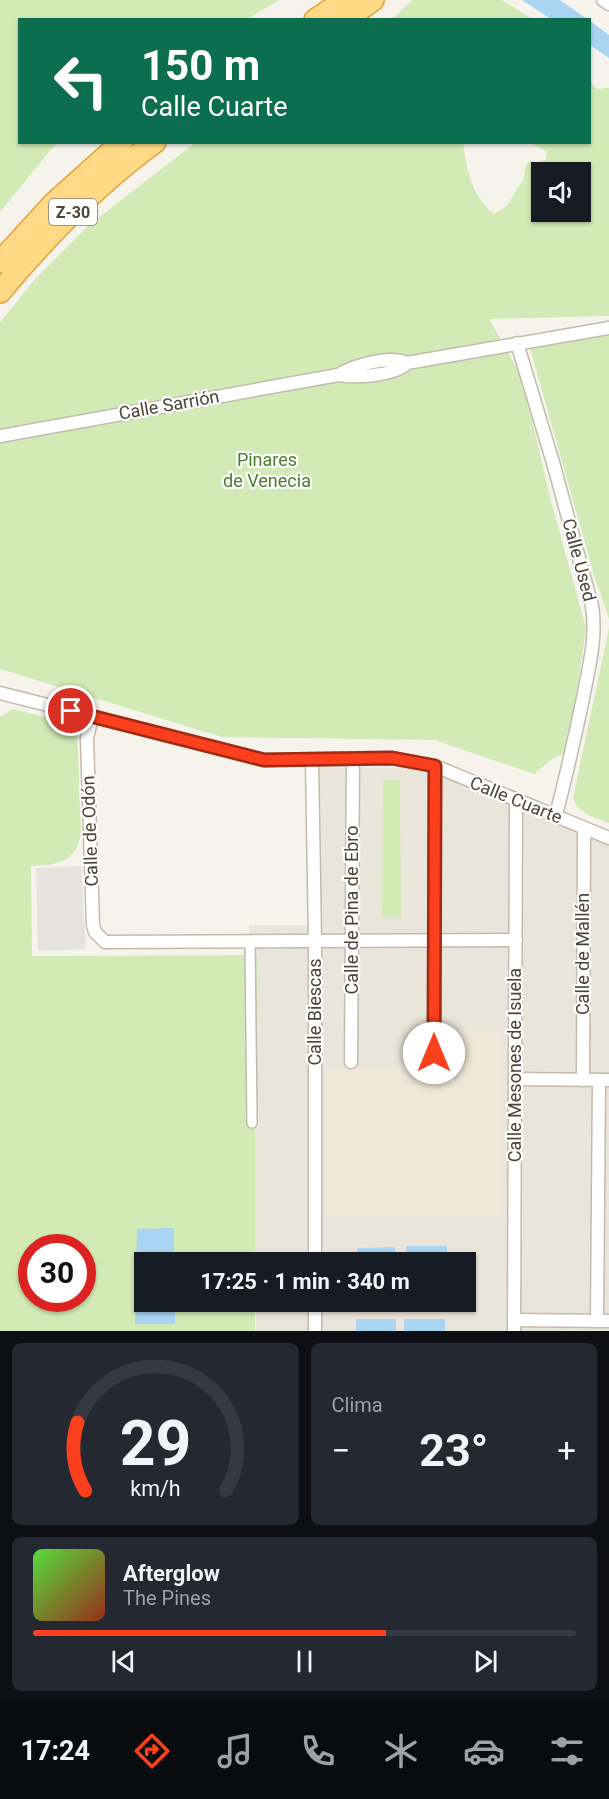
<!DOCTYPE html>
<html lang="es">
<head>
<meta charset="utf-8">
<style>
	body { margin:0; font-family:Roboto,sans-serif; background:#242831; color:#f1f3f6; height:100vh; display:flex; flex-direction:column; font-size:22px; white-space:nowrap }
	* { box-sizing:border-box; margin:0 }
	p { font-size:20px; color:#9ea1a6 }
	.icon { flex:none; width:33px; height:33px; fill:none; stroke:currentColor; stroke-width:2; stroke-linecap:round; stroke-linejoin:round }
	.map { position:relative; height:1331px; overflow:hidden }
	.side { display:flex; flex-direction:column; gap:12px; padding:12px; background:#0d0f14; flex:1 }
	.side>* { flex:none }
	.guide { position:absolute; left:18px; top:18px; width:573px; height:126px; border-radius:0px; box-shadow:0 2px 4px #0004; background:#0b6e4f; color:#fff; overflow:hidden }
	.tools { position:absolute; left:531px; top:162px; display:grid; gap:12px }
	.tools a { display:grid; place-items:center; width:60px; height:60px; border-radius:0px; background:#171b24; box-shadow:0 2px 4px #0004; font-size:30px }
	.speed { position:absolute; left:18px; top:1234px; display:flex; gap:12px; font-size:30px; font-weight:700; text-align:center }
	.speed>* { display:grid; place-content:center; width:78px; height:78px; border-radius:50%; background:#171b24; box-shadow:0 2px 4px #0004; line-height:1 }
	.speed .limit { border:9px solid #d22; background:#fff; color:#111 }
	.pin { position:absolute; display:grid; place-items:center; width:51px; height:51px; color:#fff; margin:-26px; border:3px solid #fff; border-radius:50%; box-shadow:0 2px 6px #0007 }
	.me { position:absolute; width:66px; margin:-33px; rotate:0deg; stroke-linejoin:round; filter:drop-shadow(0 0 4px #0008) }
	.turn { display:flex; align-items:center; gap:21px; height:126px; padding:0 24px; font-size:27px }
	.turn .icon { width:78px; height:78px; stroke-width:2.5 }
	.turn b { display:block; font-size:42px; line-height:51px }
	.big { font-size:45px; font-weight:700; line-height:1.1 }
	.side .widget { flex:1; display:flex; flex-direction:column; justify-content:center; gap:9px; min-width:0; padding:0 21px; border-radius:9px; background:#242831 }
	.side .dial { align-items:center; gap:0 }
	.dial svg { height:156px; overflow:visible; fill:none; stroke:#363941; stroke-width:7; stroke-linecap:round; text-anchor:middle }
	.dial text { fill:#f1f3f6; stroke:none }
	.song { display:flex; align-items:center; gap:18px }
	.cover { width:72px; height:72px; border-radius:9px; background:linear-gradient(135deg,hsl(110 70% 55%),hsl(10 70% 35%)) }
	.played { height:6px; border-radius:3px; background:linear-gradient(90deg,#fc3f1d 65%,#363941 65%) }
	.keys { display:flex; justify-content:space-around; direction:ltr }
	.heat { display:flex; justify-content:space-between; align-items:center; font-size:33px; direction:ltr }
	.side .tiles { flex:1; display:grid; gap:12px; grid-template-columns:1fr 1fr }
	.widget:last-child { grid-column:span 2 }
	.trip { position:absolute; left:134px; top:1252px; width:342px; height:60px; border-radius:0px; background:#171b24; box-shadow:0 2px 4px #0004; font-weight:700; line-height:60px; text-align:center }
	.menu { display:flex; height:96px; justify-content:space-around; align-items:center; background:#090b0e; color:#9ea1a6 }
	.menu .icon { width:42px; height:42px }
	.menu .selected { color:#fc3f1d }
	.menu b { font-size:27px; color:#f1f3f6 }
	.map>svg:first-child { display:block }
	.residential { fill:#eae5da }
	.education { fill:#efe8d6 }
	.green { fill:#d2eab5; fill-rule:evenodd }
	.parking { fill:#e5e3e0 }
	.water { fill:#a9d4f2 }
	.lines { fill:none; stroke-linecap:round; stroke-linejoin:round }
	.pedestrian-casing { stroke:#c2bbae; stroke-width:12 }
	.minor-casing { stroke:#c2bbae; stroke-width:15 }
	.trunk-casing { stroke:#e0a43c; stroke-width:24 }
	.pedestrian { stroke:#fff; stroke-width:9 }
	.minor { stroke:#fff; stroke-width:12 }
	.trunk { stroke:#ffd985; stroke-width:21 }
	.route-casing { stroke:#a42913; stroke-width:15 }
	.route { stroke:#fc3f1d; stroke-width:10 }
	.labels { text-anchor:middle; stroke-width:4.5; stroke-linejoin:round; paint-order:stroke }
	.shield { fill:#fff; stroke:#817c74; stroke-width:1.5 }
	.shield-label { font-size:16px; font-weight:bold; fill:#4b4439 }
	.street-label { font-size:18px; fill:#4b4439; stroke:#fff }
	.park-label { font-size:18px; fill:#4a7f2a; stroke:#fff }
</style>
</head>
<body>
<div class="map">
<svg width="609" height="1331" viewBox="0 0 609 1331">
	<rect width="100%" height="100%" fill="#f6f3ec"/>
	<polygon class="residential" points="444,767 609,838 609,1331 256,1331 256,1302 465,1302 465,1263 255,1263 249,925 312,925 319,768"/>
	<polygon class="education" points="448,1031 502,1031 501,1217 325,1215 325,1070 447,1066"/>
	<g class="green">
		<polygon points="0,0 279,0 247,19 20,20 20,142 58,143 52,148 0,212"/>
		<polygon points="412,0 502,0 532,19 392,19"/>
		<path d="M 590,80 L 596,89 L 609,88 L 609,316 L 489,319 L 519,372 L 534,428 L 550,498 L 586,628 L 575,706 L 566,753 L 552,759 L 534,774 L 435,740 L 222,737 L 0,669 L 0,322 L 36,278 L 88,226 L 196,142 L 463,143 C 468,173 470,193 494,214 L 508,205 L 517,188 L 523,181 L 526,165 L 530,161 L 537,163 L 546,159 L 547,152 L 532,143 L 590,142 ZM 542,172 L 580,172 L 580,212 L 542,212 Z"/>
		<polygon points="609,334 609,619 594,575 530,348"/>
		<path d="M 609,628 L 609,823 C 594,817 578,814 573,798 Z"/>
		<path d="M 12,709 L 77,725 L 81,833 C 76,863 57,865 31,866 L 32,956 L 257,955 L 258,1117 L 255,1117 L 255,1263 L 144,1263 L 144,1302 L 255,1302 L 255,1331 L 0,1331 L 0,717 ZM 32,1248 L 82,1248 L 82,1299 L 32,1299 Z"/>
		<polygon points="400,779 401,918 382,918 383,780"/>
	</g>
	<polygon class="parking" points="81,866 86,949 38,951 36,868"/>
	<g class="water">
		<polygon points="522,0 560,0 587,19 551,19"/>
		<polygon points="590,21 609,35 609,58 590,45"/>
		<polygon points="174,1228 174,1263 144,1263 144,1302 175,1302 175,1324 135,1324 137,1229"/>
		<polygon points="406,1246 447,1246 447,1263 407,1263"/>
		<polygon points="395,1247 395,1263 358,1263 357,1248"/>
		<rect x="356" y="1319" width="40" height="12"/>
		<rect x="404" y="1319" width="41" height="12"/>
	</g>
	<g class="lines">
		<g class="pedestrian-casing">
			<polyline id="pedestrian" points="250,942 252,1123"/>
		</g>
		<g class="minor-casing">
			<g id="minor">
				<polyline points="603,0 609,4"/>
				<path d="M 517,343 L 554,466 L 592,606 C 597,637 589,667 583,698 C 575,737 566,776 556,815"/>
				<path d="M 338,375 C 354,365 390,355 407,363 L 609,328"/>
				<path d="M 0,436 L 338,375 C 355,378 395,376 407,363"/>
				<polyline points="0,693 264,760 392,758 435,766 609,838"/>
				<polyline points="92,717 87,738 93,925 95,932 105,942 516,940"/>
				<polyline points="312,761 315,942 315,1263"/>
				<polyline points="434,1053 435,766"/>
				<polyline points="351,1062 353,759"/>
				<polyline points="515,1079 609,1080"/>
				<polyline points="583,1080 584,828"/>
				<polyline points="315,1302 315,1331"/>
				<polyline points="515,1320 609,1321"/>
				<polyline points="597,1321 599,1080"/>
				<polyline points="514,1331 516,799"/>
			</g>
		</g>
		<g class="trunk-casing">
			<g id="trunk">
				<polyline points="315,20 345,0"/>
				<polyline points="345,20 373,0"/>
				<polyline points="0,262 53,204 122,142"/>
				<path d="M 0,292 C 46,237 97,184 155,142"/>
			</g>
		</g>
		<use href="#pedestrian" class="pedestrian"/>
		<use href="#minor" class="minor"/>
		<use href="#trunk" class="trunk"/>
	</g>
	<g class="lines">
		<g class="route-casing">
			<polyline id="route" points="71,711 264,760 392,758 435,766 434,1053"/>
		</g>
		<use href="#route" class="route"/>
	</g>
	<g class="labels">
		<rect class="shield" x="49" y="199" width="48" height="26" rx="4.5"/>
		<g class="shield-label">
			<text x="73" y="218">Z-30</text>
		</g>
		<g class="street-label">
			<text transform="translate(169 405) rotate(-10)" y="6">Calle Sarrión</text>
			<text transform="translate(579 560) rotate(75)" y="6">Calle Used</text>
			<text transform="translate(516 800) rotate(22)" y="6">Calle Cuarte</text>
			<text transform="translate(90 831) rotate(-92)" y="6">Calle de Odón</text>
			<text transform="translate(352 910) rotate(-90)" y="6">Calle de Pina de Ebro</text>
			<text transform="translate(583 954) rotate(-90)" y="6">Calle de Mallén</text>
			<text transform="translate(315 1012) rotate(-90)" y="6">Calle Biescas</text>
			<text transform="translate(515 1065) rotate(-90)" y="6">Calle Mesones de Isuela</text>
		</g>
		<g class="park-label">
			<text x="267" y="466">Pinares<tspan x="267" dy="21">de Venecia</tspan></text>
		</g>
	</g>
</svg>
<div class="tools">
<a><svg class="icon" aria-label="sound" viewBox="0 0 24 24"><path d="M4 9h4l5-4v14l-5-4H4zM17 9q2 3 0 6"/></svg></a>
</div>
<div class="speed"><div class="limit">30</div></div>
<div class="pin" style="left:71px;top:711px;background:#d93025"><svg class="icon" aria-label="arrive" viewBox="0 0 24 24"><path d="M6 21V4h12l-3 4 3 4H6"/></svg></div>
<svg class="me" style="left:434px;top:1053px" viewBox="-20 -20 40 40"><circle r="19" fill="#fff"/><path d="M0-13L10 11 0 6-10 11z" fill="#fc3f1d"/></svg>
<div class="trip">17:25 · 1 min · 340 m</div>
<div class="guide">
<div class="turn"><svg class="icon" aria-label="left" viewBox="0 0 24 24"><path d="M17 20v-9H6M10 6l-5 5 5 5"/></svg><div><b>150 m</b>Calle Cuarte</div></div>
</div>
</div>
<section class="side">
<div class="tiles">
<div class="widget dial"><svg viewBox="0 0 100 80">
<path d="M14 69A42 42 0 1 1 86 69"/>
<path d="M14 69A42 42 0 0 1 10 34" stroke="#fc3f1d"/>
<text x="50" y="56" font-size="32" font-weight="700">29</text>
<text x="50" y="72" font-size="11">km/h</text>
</svg></div>
<div class="widget"><p>Clima</p>
<div class="heat"><a>−</a><b class="big">23°</b><a>+</a></div>
</div>
<div class="widget">
<div class="song"><i class="cover"></i><div><b>Afterglow</b><p>The Pines</p></div></div>
<div class="played"></div>
<div class="keys"><svg class="icon" aria-label="previous" viewBox="0 0 24 24"><path d="M18 5L8 12l10 7zM5 5v14"/></svg><svg class="icon" aria-label="pause" viewBox="0 0 24 24"><path d="M8 5v14M16 5v14"/></svg><svg class="icon" aria-label="next" viewBox="0 0 24 24"><path d="M6 5l10 7-10 7zM19 5v14"/></svg></div>
</div>
</div>
</section>
<nav class="menu">
<b>17:24</b>
<svg class="icon selected" aria-label="directions" viewBox="0 0 24 24"><path d="M12 3l9 9-9 9-9-9zM9 14v-3h6M13 9l2 2-2 2"/></svg>
<svg class="icon" aria-label="music" viewBox="0 0 24 24"><path d="M9 18V5l10-2v13"/><circle cx="6" cy="18" r="3"/><circle cx="16" cy="16" r="3"/></svg>
<svg class="icon" aria-label="phone" viewBox="0 0 24 24"><path d="M5 4h4l2 5-3 2q2 4 5 5l2-3 5 2v4C11 20 4 13 5 4z"/></svg>
<svg class="icon" aria-label="climate" viewBox="0 0 24 24"><path d="M12 3v18M4 7l16 10M4 17L20 7"/></svg>
<svg class="icon" aria-label="car" viewBox="0 0 24 24"><path d="M5 17H2v-5l4-1 3-4h7l3 4 3 1v5h-3M9 17h6M6 11h13"/><circle cx="7" cy="17" r="2"/><circle cx="17" cy="17" r="2"/></svg>
<svg class="icon" aria-label="filters" viewBox="0 0 24 24"><path d="M4 7h16M4 17h16"/><circle cx="9" cy="7" r="2"/><circle cx="15" cy="17" r="2"/></svg>
</nav>
</body>
</html>
